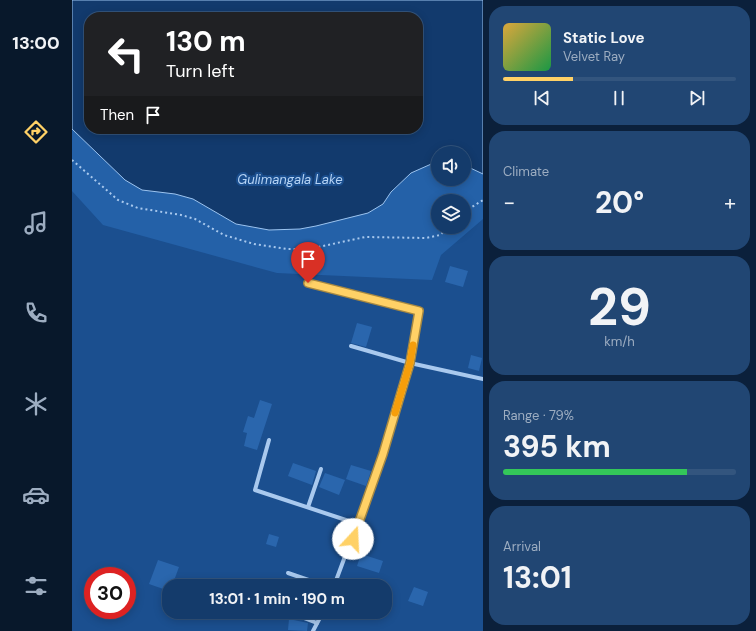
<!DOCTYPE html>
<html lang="en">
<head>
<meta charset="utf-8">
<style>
	body { margin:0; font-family:"DM Sans",sans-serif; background:#214673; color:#f1f3f6; height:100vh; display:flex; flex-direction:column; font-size:15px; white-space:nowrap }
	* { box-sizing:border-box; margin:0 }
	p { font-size:13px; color:#9dadc1 }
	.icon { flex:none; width:22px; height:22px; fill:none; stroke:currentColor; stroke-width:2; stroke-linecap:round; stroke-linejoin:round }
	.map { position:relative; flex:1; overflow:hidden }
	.panel { display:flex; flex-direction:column; gap:6px; padding:6px; background:#0b203b; width:273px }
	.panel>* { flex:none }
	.banner { position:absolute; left:12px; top:12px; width:339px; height:122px; border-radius:16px; box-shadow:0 2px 10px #0003,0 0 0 1px #33557e; background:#202124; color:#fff; overflow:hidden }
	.tools { position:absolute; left:359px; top:146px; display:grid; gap:8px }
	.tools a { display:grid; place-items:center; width:40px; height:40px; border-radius:50%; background:#143b6b; box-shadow:0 2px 10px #0003,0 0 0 1px #33557e; font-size:20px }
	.speed { position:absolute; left:12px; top:567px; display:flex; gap:8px; font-size:20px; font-weight:700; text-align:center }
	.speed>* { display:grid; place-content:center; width:52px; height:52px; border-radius:50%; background:#143b6b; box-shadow:0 2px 10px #0003,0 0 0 1px #33557e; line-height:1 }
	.speed .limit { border:6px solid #d22; background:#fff; color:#111 }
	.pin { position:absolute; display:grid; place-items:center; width:34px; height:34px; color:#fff; margin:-41px -17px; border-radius:50% 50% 50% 0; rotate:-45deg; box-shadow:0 0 4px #0007 }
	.pin .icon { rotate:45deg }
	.me { position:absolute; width:44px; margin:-22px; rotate:20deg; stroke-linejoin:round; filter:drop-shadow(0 0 3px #0008) }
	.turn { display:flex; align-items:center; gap:14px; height:84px; padding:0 16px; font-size:18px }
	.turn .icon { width:52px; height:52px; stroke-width:2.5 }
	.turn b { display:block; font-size:28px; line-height:34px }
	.then { display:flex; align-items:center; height:38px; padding:0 16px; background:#0003; gap:8px; font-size:15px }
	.big { font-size:30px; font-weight:700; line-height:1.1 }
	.panel .card { flex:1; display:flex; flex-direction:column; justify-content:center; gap:6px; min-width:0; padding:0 14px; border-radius:16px; background:#214673 }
	.panel .dial { align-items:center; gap:0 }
	.dial b { font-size:52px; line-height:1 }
	.song { display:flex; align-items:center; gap:12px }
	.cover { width:48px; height:48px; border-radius:6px; background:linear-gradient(135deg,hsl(40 70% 55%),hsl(140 70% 35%)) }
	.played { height:4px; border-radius:2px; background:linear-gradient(90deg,#ffd166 30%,#33557e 30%) }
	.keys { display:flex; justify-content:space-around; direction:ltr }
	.heat { display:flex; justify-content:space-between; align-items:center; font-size:22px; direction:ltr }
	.charge { height:6px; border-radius:3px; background:linear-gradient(90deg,#34c759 79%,#33557e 0) }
	.trip { position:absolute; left:90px; top:579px; width:230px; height:40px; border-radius:16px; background:#143b6b; box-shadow:0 2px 10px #0003,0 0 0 1px #33557e; font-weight:700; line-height:40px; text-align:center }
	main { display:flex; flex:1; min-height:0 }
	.dock { display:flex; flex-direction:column; width:72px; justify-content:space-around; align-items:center; background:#08182b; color:#9dadc1 }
	.dock .icon { width:28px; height:28px }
	.dock .active { color:#ffd166 }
	.dock b { font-size:18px; color:#f1f3f6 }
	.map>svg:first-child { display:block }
	.green { fill:#2461a8; fill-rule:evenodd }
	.water { fill:#123a6d; stroke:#9cc4f0; fill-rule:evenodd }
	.building { fill:#2a66ad }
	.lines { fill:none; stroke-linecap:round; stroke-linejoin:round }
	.path { stroke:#a9c9ee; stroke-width:2; stroke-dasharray:2 3; stroke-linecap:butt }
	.minor { stroke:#a9c9ee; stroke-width:4 }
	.route-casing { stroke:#a68842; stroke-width:10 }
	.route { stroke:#ffd166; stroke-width:7 }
	.slow { stroke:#f59e0b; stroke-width:7 }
	.labels { text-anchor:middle; stroke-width:4; stroke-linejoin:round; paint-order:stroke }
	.water-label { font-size:13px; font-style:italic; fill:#b5d3f5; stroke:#1b4f8f }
</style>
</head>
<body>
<main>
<nav class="dock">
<b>13:00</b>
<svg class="icon active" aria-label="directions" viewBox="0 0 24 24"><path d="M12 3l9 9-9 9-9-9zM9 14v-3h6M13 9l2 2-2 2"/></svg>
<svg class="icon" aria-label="music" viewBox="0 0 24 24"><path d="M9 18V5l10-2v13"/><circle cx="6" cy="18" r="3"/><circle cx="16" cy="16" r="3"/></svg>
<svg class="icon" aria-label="phone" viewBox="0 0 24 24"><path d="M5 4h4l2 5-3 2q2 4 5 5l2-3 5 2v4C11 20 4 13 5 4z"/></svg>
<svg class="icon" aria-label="climate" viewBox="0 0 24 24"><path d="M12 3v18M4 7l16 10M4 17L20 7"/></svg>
<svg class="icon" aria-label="car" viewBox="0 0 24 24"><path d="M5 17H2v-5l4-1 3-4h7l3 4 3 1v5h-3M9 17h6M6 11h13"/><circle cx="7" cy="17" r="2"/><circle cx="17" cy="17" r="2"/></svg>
<svg class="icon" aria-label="filters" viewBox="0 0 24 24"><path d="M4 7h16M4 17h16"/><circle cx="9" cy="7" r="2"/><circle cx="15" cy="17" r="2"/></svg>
</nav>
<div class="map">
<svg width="411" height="631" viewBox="0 0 411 631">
	<rect width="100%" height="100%" fill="#1b4f8f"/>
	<path class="green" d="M 0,129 L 53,180 L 121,199 L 164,224 L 197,230 L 244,226 L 311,204 L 319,192 L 339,173 L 364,161 L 366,161 L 366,179 L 392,179 L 392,165 L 411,174 L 411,219 L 369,255 L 360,280 L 205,273 L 31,225 L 0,191 ZM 366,201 L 392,201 L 392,227 L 366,227 Z"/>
	<path class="water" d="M 0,0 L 411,0 L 411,174 L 392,165 L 392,153 L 366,153 L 366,161 L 339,173 L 319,192 L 311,204 L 296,213 L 244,226 L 228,229 L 197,230 L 164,224 L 121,199 L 103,194 L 70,190 L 53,180 L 0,129 ZM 17,17 L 346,17 L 346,129 L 17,129 Z"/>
	<g class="building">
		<polygon points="378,266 396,271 391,287 373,282"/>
		<polygon points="285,323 300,327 294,347 279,343"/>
		<polygon points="399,355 410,358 407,371 396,368"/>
		<polygon points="188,400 200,404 185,450 172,446 175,433 171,432 176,416 182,418"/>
		<polygon points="221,463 244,471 240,485 216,476"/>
		<polygon points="279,465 299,471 294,486 274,479"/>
		<polygon points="253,473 273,480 267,495 247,487"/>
		<polygon points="197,534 207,537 204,547 194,544"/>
		<polygon points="289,554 311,561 307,573 285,566"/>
		<polygon points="86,560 107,567 100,586 97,586 97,591 77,584"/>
		<polygon points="342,587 356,592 351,606 336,601"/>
		<polygon points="217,619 236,623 235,631 216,630"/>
	</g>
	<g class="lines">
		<g class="path">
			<polyline points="0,160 46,200 66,208 109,215 123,219 152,235 182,244 215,249 237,249 293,237 354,238 368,235 377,227"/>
			<polyline points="392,212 411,200"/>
			<polyline points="237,249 242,277"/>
		</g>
		<g class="minor">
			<polyline points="236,283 347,311 338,363 311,454 262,586"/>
			<polyline points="279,346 338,363 411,379"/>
			<polyline points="197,440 183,490 286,524"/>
			<polyline points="236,507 249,469"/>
			<polyline points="216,573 254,586"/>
			<polyline points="140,585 143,586"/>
			<polyline points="216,612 245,623"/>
			<polyline points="256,612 286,615 304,612"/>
			<polyline points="241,631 251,612"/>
		</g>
	</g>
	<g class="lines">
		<g class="route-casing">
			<polyline id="route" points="236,283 347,311 338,363 329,393 311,454 281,539"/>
		</g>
		<use href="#route" class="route"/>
		<polyline class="slow" points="323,413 338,363 341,345"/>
	</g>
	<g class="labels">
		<g class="water-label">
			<text x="218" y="184">Gulimangala Lake</text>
		</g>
	</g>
</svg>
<div class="tools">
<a><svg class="icon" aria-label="sound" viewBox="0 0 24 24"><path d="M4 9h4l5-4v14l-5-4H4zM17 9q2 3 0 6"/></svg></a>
<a><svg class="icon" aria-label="layers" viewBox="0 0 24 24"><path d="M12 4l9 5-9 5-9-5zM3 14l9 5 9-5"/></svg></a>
</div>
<div class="speed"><div class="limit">30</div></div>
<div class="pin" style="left:236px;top:283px;background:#d93025"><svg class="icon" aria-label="arrive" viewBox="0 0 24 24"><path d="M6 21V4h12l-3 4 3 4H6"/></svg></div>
<svg class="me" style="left:281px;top:539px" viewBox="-20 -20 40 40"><circle r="19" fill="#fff"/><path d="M0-13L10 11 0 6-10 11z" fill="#ffd166"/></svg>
<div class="trip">13:01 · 1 min · 190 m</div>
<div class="banner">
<div class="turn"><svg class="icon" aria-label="left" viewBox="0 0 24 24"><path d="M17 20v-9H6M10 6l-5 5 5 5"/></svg><div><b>130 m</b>Turn left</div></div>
<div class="then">Then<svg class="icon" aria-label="arrive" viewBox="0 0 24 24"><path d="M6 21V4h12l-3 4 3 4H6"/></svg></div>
</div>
</div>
<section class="panel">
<div class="card">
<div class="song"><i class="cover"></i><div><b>Static Love</b><p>Velvet Ray</p></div></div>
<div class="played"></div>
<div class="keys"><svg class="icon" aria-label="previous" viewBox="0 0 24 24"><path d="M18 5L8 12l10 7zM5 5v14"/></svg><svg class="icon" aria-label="pause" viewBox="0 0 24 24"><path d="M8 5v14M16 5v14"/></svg><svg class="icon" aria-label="next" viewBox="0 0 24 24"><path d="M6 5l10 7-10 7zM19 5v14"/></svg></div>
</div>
<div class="card"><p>Climate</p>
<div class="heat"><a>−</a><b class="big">20°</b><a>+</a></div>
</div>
<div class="card dial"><b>29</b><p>km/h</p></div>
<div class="card"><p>Range · 79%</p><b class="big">395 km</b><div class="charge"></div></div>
<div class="card"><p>Arrival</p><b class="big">13:01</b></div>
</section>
</main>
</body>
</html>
